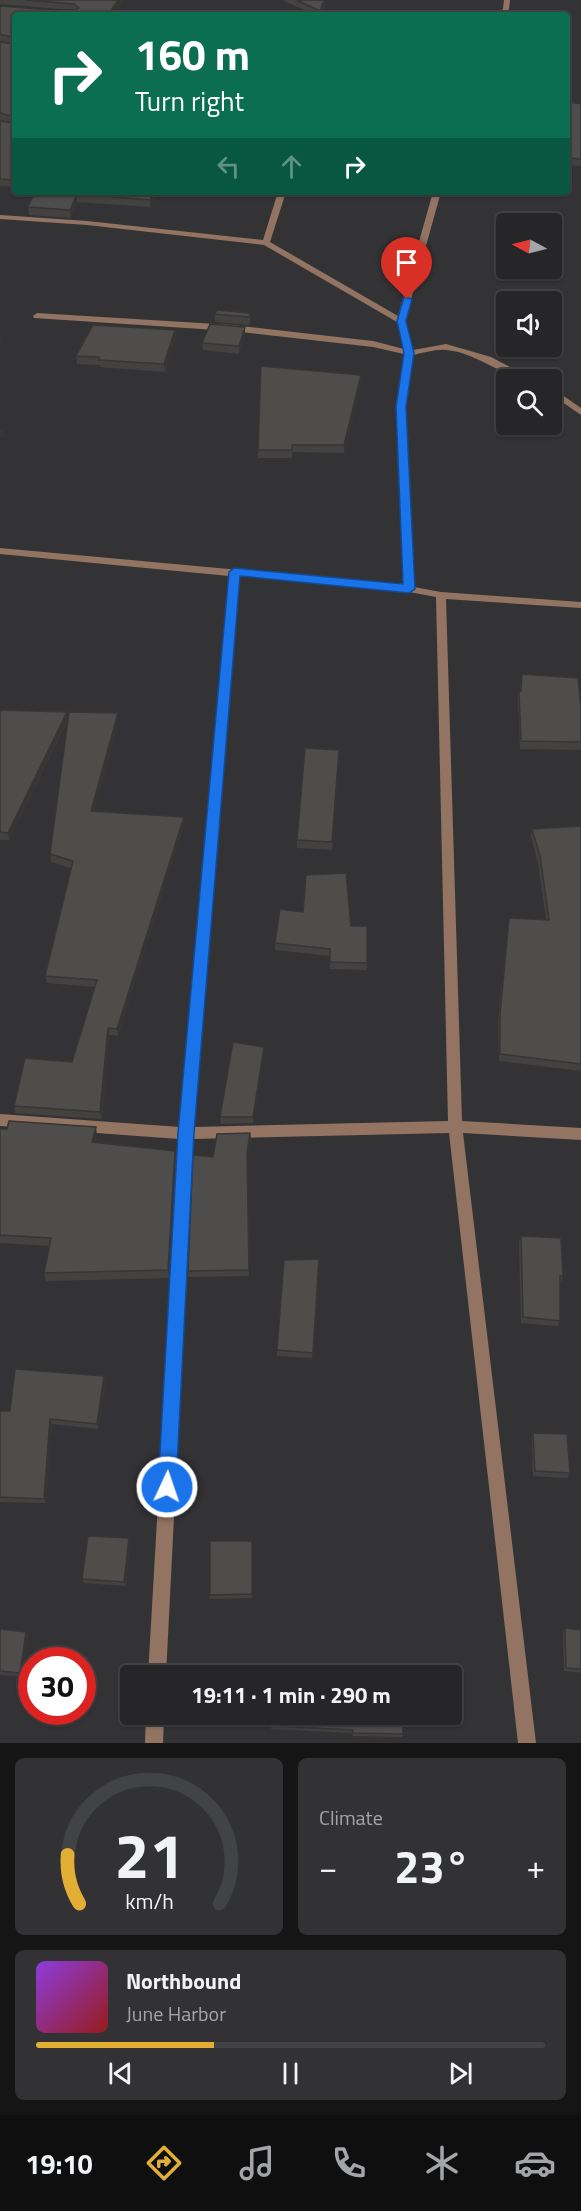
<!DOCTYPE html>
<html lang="en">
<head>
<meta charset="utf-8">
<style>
	body { margin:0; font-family:"Titillium Web",sans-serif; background:#323234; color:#f1f3f6; height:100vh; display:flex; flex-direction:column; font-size:22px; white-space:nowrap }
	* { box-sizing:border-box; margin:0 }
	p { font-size:20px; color:#a4a5a8 }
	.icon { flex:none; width:33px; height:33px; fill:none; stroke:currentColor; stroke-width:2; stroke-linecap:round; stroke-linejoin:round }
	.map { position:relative; height:1743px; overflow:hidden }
	.details { display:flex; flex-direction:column; gap:15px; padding:15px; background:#151516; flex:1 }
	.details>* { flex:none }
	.hud { position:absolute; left:12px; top:12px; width:558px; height:183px; border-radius:6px; box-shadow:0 2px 4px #0004,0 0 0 2px #424345; background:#0b6e4f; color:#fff; overflow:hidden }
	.needle { width:39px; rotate:277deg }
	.controls { position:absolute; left:496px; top:213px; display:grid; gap:12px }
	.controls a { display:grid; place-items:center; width:66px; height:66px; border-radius:6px; background:#262628; box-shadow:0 2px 4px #0004,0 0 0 2px #424345; font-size:30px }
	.speed { position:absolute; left:18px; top:1647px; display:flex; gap:12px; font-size:30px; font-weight:700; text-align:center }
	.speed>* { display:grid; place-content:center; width:78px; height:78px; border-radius:50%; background:#262628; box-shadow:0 2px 4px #0004,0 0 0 2px #424345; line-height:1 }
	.speed .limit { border:9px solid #d22; background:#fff; color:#111 }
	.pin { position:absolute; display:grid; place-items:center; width:51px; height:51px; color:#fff; margin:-62px -26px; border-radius:50% 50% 50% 0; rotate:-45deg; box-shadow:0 0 6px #0007 }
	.pin .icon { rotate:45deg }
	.me { position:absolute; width:66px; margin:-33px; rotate:3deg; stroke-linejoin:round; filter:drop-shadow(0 0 4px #0008) }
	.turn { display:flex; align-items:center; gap:21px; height:126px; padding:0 24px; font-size:27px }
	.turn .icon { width:78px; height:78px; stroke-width:2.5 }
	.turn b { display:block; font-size:42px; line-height:51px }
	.lanes { display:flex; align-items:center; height:57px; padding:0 24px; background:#0003; justify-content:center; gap:30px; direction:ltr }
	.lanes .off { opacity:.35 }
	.big { font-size:45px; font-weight:700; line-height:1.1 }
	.details .card { flex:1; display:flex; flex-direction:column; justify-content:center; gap:9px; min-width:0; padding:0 21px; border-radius:9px; background:#323234 }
	.details .dial { align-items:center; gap:0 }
	.dial svg { height:156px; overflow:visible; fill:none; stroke:#424345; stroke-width:7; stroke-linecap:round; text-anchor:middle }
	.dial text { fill:#f1f3f6; stroke:none }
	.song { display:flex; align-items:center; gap:18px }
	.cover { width:72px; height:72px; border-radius:9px; background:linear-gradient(135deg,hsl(270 70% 55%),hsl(0 70% 35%)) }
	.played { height:6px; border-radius:3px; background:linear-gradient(90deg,#e2af34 35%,#424345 35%) }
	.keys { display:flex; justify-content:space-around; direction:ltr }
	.heat { display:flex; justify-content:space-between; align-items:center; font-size:33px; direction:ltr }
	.details .tiles { flex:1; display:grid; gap:15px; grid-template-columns:1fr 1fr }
	.card:last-child { grid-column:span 2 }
	.trip { position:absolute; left:120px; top:1665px; width:342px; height:60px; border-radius:6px; background:#262628; box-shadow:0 2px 4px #0004,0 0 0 2px #424345; font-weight:700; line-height:60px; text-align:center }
	.tabs { display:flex; height:96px; justify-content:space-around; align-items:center; background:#0f0f10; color:#a4a5a8 }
	.tabs .icon { width:42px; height:42px }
	.tabs .active { color:#e2af34 }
	.tabs b { font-size:27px; color:#f1f3f6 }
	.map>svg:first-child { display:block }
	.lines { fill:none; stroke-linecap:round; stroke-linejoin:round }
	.minor { fill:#937462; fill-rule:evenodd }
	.wall { fill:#444240 }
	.shaded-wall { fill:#373634 }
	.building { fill:#4f4d4b; stroke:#373634; stroke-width:1.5 }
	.route { fill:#1a73e8; stroke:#114b97; stroke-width:1.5 }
</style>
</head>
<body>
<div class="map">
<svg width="581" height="1743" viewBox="0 0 581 1743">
	<rect width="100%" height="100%" fill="#333336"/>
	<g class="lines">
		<g class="minor">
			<polygon points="504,0 510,0 509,9 504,15 498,15 503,9"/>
			<path d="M 278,192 L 286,192 L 270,242 L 398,316 L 433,192 L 441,192 L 405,321 L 413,350 L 446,344 L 491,357 L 535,380 C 505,380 477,352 446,350 C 436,349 423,353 413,355 L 406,407 L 414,587 L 441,592 L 581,602 L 581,608 L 446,599 L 462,1121 L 581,1128 L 581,1140 L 463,1133 L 536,1743 L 518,1743 L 449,1133 L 193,1139 L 166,1676 L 148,1676 L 179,1139 L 0,1126 L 0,1114 L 180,1127 L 229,576 L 0,554 L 0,548 L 404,585 L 396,407 L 404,354 L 373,347 L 232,331 L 34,318 L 33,316 L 37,313 L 232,325 L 373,341 L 404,349 L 397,322 L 264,245 L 87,225 L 0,219 L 0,215 L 87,221 L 263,240 ZM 239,576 L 409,592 L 436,597 L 448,1121 L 193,1127 Z"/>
			<polygon points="552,388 581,408 581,415 552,395"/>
			<polygon points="146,1714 164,1714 163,1743 145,1743"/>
		</g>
	</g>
	<g class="wall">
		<polygon points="0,0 123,0 113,15 15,15 15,187 0,186 0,121 14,123 0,120 0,42 14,44 0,41 0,6 52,10 71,10 0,4"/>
		<polygon points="282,0 326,0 321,15 315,15"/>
		<polygon points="567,102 581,104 581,166 567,165"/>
		<polygon points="35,192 156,192 150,207 77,202 71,218 29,215 28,207"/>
		<polygon points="250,313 250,321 249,325 215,322 215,314"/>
		<polygon points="175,330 176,337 165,372 100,367 100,365 77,364 76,356"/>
		<polygon points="245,335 239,354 203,350 202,343"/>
		<polygon points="361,383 344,453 292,452 292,458 258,458 258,450"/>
		<polygon points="522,674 581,709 581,750 520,749 518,699 519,691 520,691"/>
		<polygon points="0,710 68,719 118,721 94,811 184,817 184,824 118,1036 109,1035 102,1119 15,1113 14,1106 72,1062 95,987 47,983 45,976 71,868 51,862 50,854 68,720 9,840 0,840"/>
		<polygon points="339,750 332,850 297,848 297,840"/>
		<polygon points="581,826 581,1071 499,1061 498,1022 509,918 546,920 538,863 531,836 532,829"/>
		<polygon points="351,926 367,963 367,970 330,969 330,956 275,950 275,943"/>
		<polygon points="264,1054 253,1123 221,1124 220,1117"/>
		<polygon points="0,1129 97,1135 95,1142 175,1151 176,1159 169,1278 46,1281 44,1273 50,1246 0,1243"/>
		<polygon points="250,1133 251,1140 247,1160 249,1276 188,1277 188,1271 213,1157"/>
		<polygon points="521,1236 563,1276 561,1282 560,1282 560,1321 558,1326 521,1323 519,1242"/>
		<polygon points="319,1259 312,1358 277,1356 277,1350"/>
		<polygon points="104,1376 106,1381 98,1429 52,1424 46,1503 0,1502 0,1411 10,1411"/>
		<polygon points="533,1433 570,1473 567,1478 533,1476 532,1438"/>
		<polygon points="129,1538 130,1543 126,1586 84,1583 82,1579"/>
		<polygon points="252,1541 252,1598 210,1599 210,1595"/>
		<polygon points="565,1628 581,1630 581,1673 564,1671 563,1632"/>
		<polygon points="0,1629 26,1632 28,1636 22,1676 0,1675"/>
		<polygon points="272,1714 403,1734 402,1737 353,1736 353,1733 271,1729"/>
	</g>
	<g class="shaded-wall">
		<polygon points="118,0 123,0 113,15 108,15"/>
		<polygon points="324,0 326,0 321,15 320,15 320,11"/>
		<polygon points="153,192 156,192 150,207 150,200"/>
		<polygon points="77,194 77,202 71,218 70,210"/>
		<polygon points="245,327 245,335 239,354 239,346"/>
		<polygon points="175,330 176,337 165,372 164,364"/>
		<polygon points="1,331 3,339 0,346 0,335"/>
		<polygon points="361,375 361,383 344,453 344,445"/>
		<polygon points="0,430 4,430 6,437 0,438"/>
		<polygon points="67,712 68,719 9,840 8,833"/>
		<polygon points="118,713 118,721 92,819 91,811"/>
		<polygon points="184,817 184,824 118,1036 117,1029"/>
		<polygon points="108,1028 109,1035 102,1119 100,1112"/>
		<polygon points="264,1047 264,1054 253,1123 253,1117"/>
		<polygon points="96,1127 97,1135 93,1150 92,1142"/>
		<polygon points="250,1133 251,1140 247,1160 249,1276 247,1153"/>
		<polygon points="175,1151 176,1159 169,1278 168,1270"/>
		<polygon points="104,1376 106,1381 98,1429 97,1424"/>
		<polygon points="50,1419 52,1424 46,1503 44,1499"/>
		<polygon points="129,1538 130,1543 126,1586 124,1582"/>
		<polygon points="26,1632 28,1636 22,1676 20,1673"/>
	</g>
	<g class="building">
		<polygon points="26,0 118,0 108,15 15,15 15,38 0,34 0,6 52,10 76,10 79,8 74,4"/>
		<polygon points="297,0 324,0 320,11"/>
		<polygon points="15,41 15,117 0,113 0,42 14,44"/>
		<polygon points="567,102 581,104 581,159 567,158"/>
		<polygon points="15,120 15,180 0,179 0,121 14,123"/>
		<polygon points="35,192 153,192 150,200 77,194 70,210 28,207"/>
		<polygon points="217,310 250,313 249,317 215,314"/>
		<polygon points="210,324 245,327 239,346 202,343"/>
		<polygon points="93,325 175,330 164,364 99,360 99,357 76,356"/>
		<polygon points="261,366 361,375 344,445 292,445 292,450 258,450"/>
		<polygon points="522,674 578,678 581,709 581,742 521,741 519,691 521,691"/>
		<polygon points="0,710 67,712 8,833 0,832"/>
		<polygon points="69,712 118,713 91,811 184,817 117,1029 108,1028 100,1112 14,1106 25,1058 72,1062 97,980 45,976 73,861 50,854"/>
		<polygon points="305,748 339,750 332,842 297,840"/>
		<polygon points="581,826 581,1064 500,1054 500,1015 509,918 549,920 540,856 532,829"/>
		<polygon points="346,873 351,926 367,926 367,963 330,962 330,949 275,943 280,909 303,912 306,875"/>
		<polygon points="233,1042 264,1047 253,1117 220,1117"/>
		<polygon points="9,1121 96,1127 92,1142 175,1151 168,1270 44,1273 51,1238 0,1235 0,1129 7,1129"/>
		<polygon points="250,1133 247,1153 249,1270 188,1271 193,1155 213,1157 217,1134"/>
		<polygon points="521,1236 561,1238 563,1276 560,1276 560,1321 523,1317"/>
		<polygon points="319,1259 313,1353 277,1350 284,1260"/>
		<polygon points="15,1369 104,1376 97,1424 50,1419 44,1499 0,1497 0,1411 10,1411"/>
		<polygon points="533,1433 567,1434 570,1473 535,1471"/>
		<polygon points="88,1536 129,1538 124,1582 82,1579"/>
		<polygon points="210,1541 252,1541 252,1594 210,1595"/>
		<polygon points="565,1628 581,1630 581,1669 566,1668"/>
		<polygon points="0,1629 26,1632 20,1673 0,1671"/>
		<polygon points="272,1714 402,1714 403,1734 353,1733 353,1730 271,1726"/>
	</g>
	<polygon class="route" points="404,297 412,299 406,321 414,353 406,407 415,589 409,593 240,576 194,1133 176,1487 174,1493 167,1496 161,1493 158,1487 178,1133 229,572 234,568 403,584 396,407 404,353 397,321"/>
</svg>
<div class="controls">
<a><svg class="needle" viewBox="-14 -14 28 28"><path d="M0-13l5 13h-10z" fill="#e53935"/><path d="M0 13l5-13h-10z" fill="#a4a5a8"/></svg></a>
<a><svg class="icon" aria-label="sound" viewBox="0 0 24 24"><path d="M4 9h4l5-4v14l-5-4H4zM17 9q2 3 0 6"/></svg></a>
<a><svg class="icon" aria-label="search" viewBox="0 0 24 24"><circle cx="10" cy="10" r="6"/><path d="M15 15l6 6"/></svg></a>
</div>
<div class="speed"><div class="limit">30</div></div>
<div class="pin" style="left:407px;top:299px;background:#d93025"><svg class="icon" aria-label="arrive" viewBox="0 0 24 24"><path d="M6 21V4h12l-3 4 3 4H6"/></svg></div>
<svg class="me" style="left:167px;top:1487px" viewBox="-20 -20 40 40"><circle r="17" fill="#1a73e8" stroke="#fff" stroke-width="3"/><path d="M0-11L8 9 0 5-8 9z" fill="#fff"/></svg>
<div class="trip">19:11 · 1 min · 290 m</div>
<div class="hud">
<div class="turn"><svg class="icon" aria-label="right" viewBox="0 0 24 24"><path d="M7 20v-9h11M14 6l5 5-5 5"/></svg><div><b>160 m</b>Turn right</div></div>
<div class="lanes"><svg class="icon off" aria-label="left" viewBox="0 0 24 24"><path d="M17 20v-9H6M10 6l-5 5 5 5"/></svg><svg class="icon off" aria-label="ahead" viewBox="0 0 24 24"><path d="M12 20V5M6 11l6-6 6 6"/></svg><svg class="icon" aria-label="right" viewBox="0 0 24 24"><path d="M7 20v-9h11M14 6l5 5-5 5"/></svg></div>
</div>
</div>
<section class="details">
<div class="tiles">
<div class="card dial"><svg viewBox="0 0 100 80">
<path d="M14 69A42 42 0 1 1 86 69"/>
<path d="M14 69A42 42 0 0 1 8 44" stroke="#e2af34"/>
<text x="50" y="56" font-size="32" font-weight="700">21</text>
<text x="50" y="72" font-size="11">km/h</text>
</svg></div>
<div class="card"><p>Climate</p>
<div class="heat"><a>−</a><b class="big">23°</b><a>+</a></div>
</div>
<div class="card">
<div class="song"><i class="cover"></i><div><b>Northbound</b><p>June Harbor</p></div></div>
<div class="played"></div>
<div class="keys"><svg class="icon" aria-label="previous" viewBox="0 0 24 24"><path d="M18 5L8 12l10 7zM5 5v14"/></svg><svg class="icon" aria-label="pause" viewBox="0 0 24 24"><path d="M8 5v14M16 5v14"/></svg><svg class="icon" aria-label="next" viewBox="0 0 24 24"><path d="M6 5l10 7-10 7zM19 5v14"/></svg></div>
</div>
</div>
</section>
<nav class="tabs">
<b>19:10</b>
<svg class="icon active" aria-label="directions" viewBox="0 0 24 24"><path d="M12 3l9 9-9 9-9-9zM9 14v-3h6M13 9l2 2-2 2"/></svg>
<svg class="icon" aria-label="music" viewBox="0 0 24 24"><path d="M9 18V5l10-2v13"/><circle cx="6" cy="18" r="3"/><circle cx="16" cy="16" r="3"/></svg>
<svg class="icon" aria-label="phone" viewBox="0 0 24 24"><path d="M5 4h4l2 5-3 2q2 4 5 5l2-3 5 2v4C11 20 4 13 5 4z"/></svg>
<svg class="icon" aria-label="climate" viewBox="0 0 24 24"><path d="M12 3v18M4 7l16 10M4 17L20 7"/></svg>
<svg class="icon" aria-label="car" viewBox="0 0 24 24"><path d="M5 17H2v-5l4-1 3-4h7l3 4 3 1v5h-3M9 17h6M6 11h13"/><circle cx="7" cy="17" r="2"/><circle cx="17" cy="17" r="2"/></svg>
</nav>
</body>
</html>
